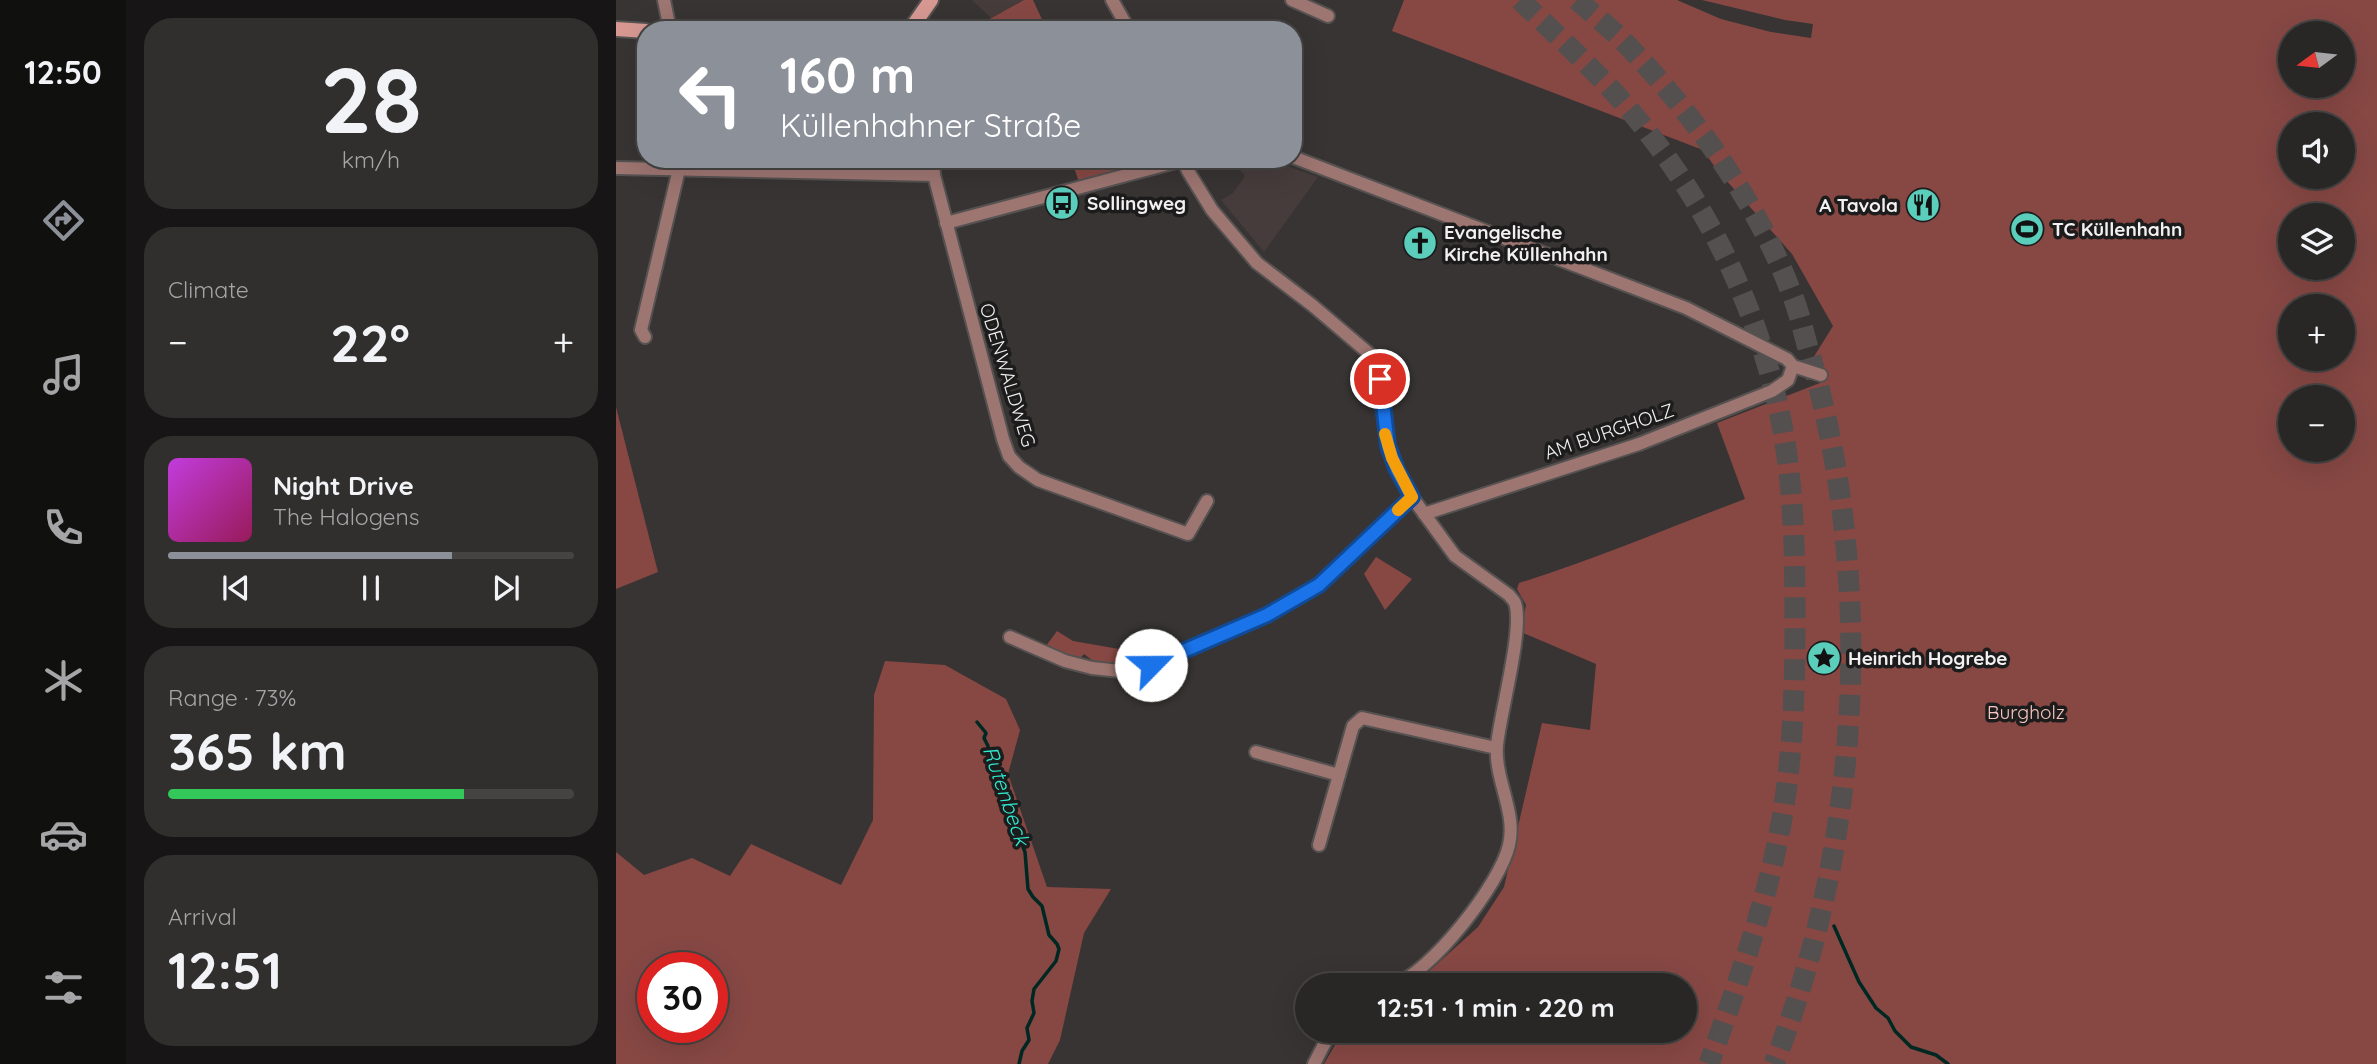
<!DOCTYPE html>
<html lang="en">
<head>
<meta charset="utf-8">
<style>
	body { margin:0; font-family:Quicksand,sans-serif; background:#312f2e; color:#f1f3f6; height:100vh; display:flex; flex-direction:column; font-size:26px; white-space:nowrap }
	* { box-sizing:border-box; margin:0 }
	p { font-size:23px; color:#a5a5a7 }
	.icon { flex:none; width:38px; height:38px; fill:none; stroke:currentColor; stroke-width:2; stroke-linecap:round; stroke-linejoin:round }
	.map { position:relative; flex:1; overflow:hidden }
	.panel { display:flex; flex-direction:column; gap:18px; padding:18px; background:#171515; width:490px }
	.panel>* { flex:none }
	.hud { position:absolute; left:21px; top:21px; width:665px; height:147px; border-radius:28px; box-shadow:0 7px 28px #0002,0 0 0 2px #454443; background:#8c9099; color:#fff; overflow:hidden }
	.needle { width:46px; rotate:255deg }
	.fabs { position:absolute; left:1662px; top:21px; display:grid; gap:14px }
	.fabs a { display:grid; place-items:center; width:77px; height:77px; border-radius:50%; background:#292726; box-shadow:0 7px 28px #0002,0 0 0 2px #454443; font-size:35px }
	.speed { position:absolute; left:21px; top:952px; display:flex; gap:14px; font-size:35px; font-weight:700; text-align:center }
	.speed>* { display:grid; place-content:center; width:91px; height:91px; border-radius:50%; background:#292726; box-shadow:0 7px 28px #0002,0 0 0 2px #454443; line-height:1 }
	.speed .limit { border:10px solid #d22; background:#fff; color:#111 }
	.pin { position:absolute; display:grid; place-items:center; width:60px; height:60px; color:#fff; margin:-30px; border:4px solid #fff; border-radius:50%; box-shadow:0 2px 7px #0007 }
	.me { position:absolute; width:77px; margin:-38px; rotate:67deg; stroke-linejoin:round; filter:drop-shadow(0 0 5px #0008) }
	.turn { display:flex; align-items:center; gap:24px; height:147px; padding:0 28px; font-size:32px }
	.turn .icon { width:91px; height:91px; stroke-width:2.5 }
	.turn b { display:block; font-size:49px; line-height:60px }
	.big { font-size:52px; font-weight:700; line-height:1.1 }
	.panel .widget { flex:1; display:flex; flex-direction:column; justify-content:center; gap:10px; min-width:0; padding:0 24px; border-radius:28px; background:#312f2e }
	.panel .dial { align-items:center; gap:0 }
	.dial b { font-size:91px; line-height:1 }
	.song { display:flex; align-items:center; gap:21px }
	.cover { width:84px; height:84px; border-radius:10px; background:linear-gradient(135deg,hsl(290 70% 55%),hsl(330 70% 35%)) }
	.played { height:7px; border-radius:4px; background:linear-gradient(90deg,#8c9099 70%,#454443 70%) }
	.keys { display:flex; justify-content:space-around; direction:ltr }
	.heat { display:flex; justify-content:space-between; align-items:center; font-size:38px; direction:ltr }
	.charge { height:10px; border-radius:5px; background:linear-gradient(90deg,#34c759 73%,#454443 0) }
	.trip { position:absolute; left:679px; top:973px; width:402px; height:70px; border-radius:35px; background:#292726; box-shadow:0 7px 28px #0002,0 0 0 2px #454443; font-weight:700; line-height:70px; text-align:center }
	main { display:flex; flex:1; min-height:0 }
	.tabs { display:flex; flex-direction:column; width:126px; justify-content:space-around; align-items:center; background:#10100f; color:#a5a5a7 }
	.tabs .icon { width:49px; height:49px }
	.tabs .active { color:#8c9099 }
	.tabs b { font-size:32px; color:#f1f3f6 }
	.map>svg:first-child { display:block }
	.built { fill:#463c3b }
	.green { fill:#874844; fill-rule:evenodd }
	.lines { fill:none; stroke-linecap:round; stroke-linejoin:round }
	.stream { stroke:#002822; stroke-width:3.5 }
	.highway-tunnel { stroke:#53504f; stroke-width:21; stroke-dasharray:21 10; stroke-linecap:butt }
	.street-casing { stroke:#555251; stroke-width:16 }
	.secondary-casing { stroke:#555251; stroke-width:18 }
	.street { stroke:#9d7571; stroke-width:12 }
	.secondary { stroke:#d79892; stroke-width:14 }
	.route-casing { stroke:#114b97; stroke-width:18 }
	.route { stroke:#1a73e8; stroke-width:12 }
	.slow { stroke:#f59e0b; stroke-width:12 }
	.labels { text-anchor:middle; stroke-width:7; stroke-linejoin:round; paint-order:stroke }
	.poi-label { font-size:19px; font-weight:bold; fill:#f2f0f0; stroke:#1d1c1c; text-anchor:start }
	.street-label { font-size:19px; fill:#f2f0f0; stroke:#1d1c1c }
	.park-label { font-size:19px; fill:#f7c5c0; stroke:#1d1c1c }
	.water-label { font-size:21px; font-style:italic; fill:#2fe9d0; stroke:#1d1c1c }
</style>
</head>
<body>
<main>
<nav class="tabs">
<b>12:50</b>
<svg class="icon active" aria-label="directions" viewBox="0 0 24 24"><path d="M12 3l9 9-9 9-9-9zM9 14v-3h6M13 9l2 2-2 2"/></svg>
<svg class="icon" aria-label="music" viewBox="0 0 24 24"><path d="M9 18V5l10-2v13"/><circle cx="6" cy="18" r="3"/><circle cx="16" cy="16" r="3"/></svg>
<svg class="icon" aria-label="phone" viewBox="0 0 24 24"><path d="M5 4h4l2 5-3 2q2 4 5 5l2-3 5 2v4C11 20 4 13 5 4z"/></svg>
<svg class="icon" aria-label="climate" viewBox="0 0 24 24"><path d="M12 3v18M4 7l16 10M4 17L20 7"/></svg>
<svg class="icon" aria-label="car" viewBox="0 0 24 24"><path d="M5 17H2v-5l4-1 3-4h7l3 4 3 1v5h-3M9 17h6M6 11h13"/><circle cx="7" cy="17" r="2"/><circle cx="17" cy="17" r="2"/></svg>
<svg class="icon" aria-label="filters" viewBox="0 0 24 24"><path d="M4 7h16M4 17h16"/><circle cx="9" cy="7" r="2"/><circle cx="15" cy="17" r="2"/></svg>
</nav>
<section class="panel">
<div class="widget dial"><b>28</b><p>km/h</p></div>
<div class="widget"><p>Climate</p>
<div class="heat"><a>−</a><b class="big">22°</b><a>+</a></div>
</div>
<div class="widget">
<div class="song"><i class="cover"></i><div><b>Night Drive</b><p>The Halogens</p></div></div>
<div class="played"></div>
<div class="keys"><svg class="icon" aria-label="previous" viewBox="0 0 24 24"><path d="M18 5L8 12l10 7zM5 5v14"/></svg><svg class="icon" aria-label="pause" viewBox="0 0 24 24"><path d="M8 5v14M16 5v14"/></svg><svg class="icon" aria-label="next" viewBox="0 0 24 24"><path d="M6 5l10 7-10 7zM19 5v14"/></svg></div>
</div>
<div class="widget"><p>Range · 73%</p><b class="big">365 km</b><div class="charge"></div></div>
<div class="widget"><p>Arrival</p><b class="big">12:51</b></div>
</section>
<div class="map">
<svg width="1761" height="1064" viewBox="0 0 1761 1064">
	<rect width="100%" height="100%" fill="#373433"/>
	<g class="built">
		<polygon points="356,0 408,0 375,18"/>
		<polygon points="621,159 652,159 702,177 648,252 605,200 616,194 629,176 623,169 625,163"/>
	</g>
	<g class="green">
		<polygon points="408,0 417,0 431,30 374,30 370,21"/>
		<path d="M 788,0 L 1061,0 L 1105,19 L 1155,32 L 1195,38 L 1197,24 L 1169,20 L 1086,0 L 1761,0 L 1761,1064 L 708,1064 L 727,1031 L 1069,1031 L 1069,985 L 798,985 L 862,927 L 888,887 L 926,723 L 974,730 L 980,664 L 905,632 L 910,605 L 901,589 L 903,583 C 980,559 1054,527 1129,499 L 1101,423 L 1204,383 L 1194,363 L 1217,326 L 1176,254 L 1101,170 L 1087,150 L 776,31 ZM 1675,33 L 1727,33 L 1727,86 L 1675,86 ZM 1675,124 L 1727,124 L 1727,177 L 1675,177 ZM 1675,215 L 1727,215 L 1727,268 L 1675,268 ZM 1675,306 L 1727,306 L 1727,359 L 1675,359 ZM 1675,397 L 1727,397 L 1727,450 L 1675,450 Z"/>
		<polygon points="257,159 305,159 306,167 258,166"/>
		<polygon points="455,159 501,159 505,171 463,182"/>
		<polygon points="0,407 42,572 0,589"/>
		<polygon points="760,557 796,579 769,610 748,574"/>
		<polygon points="441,631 457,641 526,653 531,659 529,662 491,667 489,663 476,660 468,654 461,662 430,646"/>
		<path d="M 269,661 L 329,665 L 390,699 L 404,730 L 392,774 L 431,887 L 495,889 L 468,933 L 444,1040 L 432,1064 L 0,1064 L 0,852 L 28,875 L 76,858 L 114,876 L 135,844 L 225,885 L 257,820 L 258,695 ZM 37,968 L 96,968 L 96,1027 L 37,1027 Z"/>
	</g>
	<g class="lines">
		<g class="stream">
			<polyline points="361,722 370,733 368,738 372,746 371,754 409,852 412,889 417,897 426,906 433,935 441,944 443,949 440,961 418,989 416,1001 418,1013 411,1028 413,1040 406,1051 403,1064"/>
			<polyline points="1218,926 1243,982 1260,1008 1272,1018 1279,1031 1295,1047 1320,1055 1332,1064"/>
		</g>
		<g class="highway-tunnel">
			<path d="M 904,0 C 949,43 995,84 1033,134 C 1095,213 1140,308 1162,406 C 1178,476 1179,549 1179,621 C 1179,689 1177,757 1165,824 C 1150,906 1121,985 1093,1064"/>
			<path d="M 961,0 C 978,15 997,30 1013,47 C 1078,115 1142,203 1175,292 C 1184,313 1188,336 1195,358 C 1260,586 1244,844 1158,1064"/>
		</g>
		<g class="street-casing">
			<g id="street">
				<polyline points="48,0 54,30"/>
				<polyline points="496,0 513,30"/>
				<polyline points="676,0 712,16"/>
				<polyline points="677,157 1070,308 1171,359 1177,366 1205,375"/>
				<polyline points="317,159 318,175 387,439 393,456 403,467 422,480 572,534 591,501"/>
				<path d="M 567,159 L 572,171 L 596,210 L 641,263 L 696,305 L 756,356 L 763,373 L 772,446 L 781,470 L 796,497 L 839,556 L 893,595 C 895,598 898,600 899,603 C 908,628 884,714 881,745 C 878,779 901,812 893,845 C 885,883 814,974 777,985"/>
				<polyline points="0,168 318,175"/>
				<polyline points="330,223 567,160"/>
				<polyline points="29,337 25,330 63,169"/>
				<polyline points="808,514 1023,444 1156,391 1172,380 1177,366"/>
				<polyline points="394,637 449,661 476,668 504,671 535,665 651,615 703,585 796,497"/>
				<polyline points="640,752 723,775"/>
				<polyline points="703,845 737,726 746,718 880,748"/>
				<polyline points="698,1064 715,1031"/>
			</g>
		</g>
		<g class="secondary-casing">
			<g id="secondary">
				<polyline points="0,29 30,31"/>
				<polyline points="294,30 315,0"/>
			</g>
		</g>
		<use href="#street" class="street"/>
		<use href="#secondary" class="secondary"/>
	</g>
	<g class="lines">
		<g class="route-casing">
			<polyline id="route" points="535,665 651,615 703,585 796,497 781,470 772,446 764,379"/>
		</g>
		<use href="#route" class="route"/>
		<polyline class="slow" points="769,434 776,458 796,497 782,510"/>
	</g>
	<defs>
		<g id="bus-disc" transform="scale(1.75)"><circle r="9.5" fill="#5bcebb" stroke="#1d1c1c"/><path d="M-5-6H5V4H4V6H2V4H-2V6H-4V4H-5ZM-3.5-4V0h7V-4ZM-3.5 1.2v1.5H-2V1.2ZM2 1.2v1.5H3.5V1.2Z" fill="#111"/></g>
		<g id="restaurant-disc" transform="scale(1.75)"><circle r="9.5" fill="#5bcebb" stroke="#1d1c1c"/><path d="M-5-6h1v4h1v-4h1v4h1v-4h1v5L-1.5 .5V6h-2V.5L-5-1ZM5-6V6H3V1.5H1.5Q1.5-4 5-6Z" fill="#111"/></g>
		<g id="stadium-disc" transform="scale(1.75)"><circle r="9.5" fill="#5bcebb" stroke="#1d1c1c"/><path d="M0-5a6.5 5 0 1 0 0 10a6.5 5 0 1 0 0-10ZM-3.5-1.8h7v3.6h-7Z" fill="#111"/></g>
		<g id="church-disc" transform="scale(1.75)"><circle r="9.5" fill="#5bcebb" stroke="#1d1c1c"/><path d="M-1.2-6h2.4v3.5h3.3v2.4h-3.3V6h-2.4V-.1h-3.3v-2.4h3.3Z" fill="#111"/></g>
		<g id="sight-disc" transform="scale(1.75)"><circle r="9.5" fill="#5bcebb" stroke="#1d1c1c"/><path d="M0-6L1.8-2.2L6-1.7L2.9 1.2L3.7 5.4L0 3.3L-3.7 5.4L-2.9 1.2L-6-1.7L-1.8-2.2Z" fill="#111"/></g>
	</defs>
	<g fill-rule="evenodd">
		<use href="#bus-disc" x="446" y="203"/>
		<use href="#restaurant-disc" x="1307" y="205"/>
		<use href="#stadium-disc" x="1411" y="229"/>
		<use href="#church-disc" x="804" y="243"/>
		<use href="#sight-disc" x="1208" y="658"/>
	</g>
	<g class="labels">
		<g class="poi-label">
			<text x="471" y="210">Sollingweg</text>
			<text x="1282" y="212" text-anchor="end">A Tavola</text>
			<text x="1436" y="236">TC Küllenhahn</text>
			<text x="828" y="239">Evangelische<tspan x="828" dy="22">Kirche Küllenhahn</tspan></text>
			<text x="1232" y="665">Heinrich Hogrebe</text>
		</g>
		<g class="street-label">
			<text transform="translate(392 375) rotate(73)" y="7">ODENWALDWEG</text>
			<text transform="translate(993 431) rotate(-19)" y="7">AM BURGHOLZ</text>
		</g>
		<g class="park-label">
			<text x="1410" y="719">Burgholz</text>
		</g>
		<g class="water-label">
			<text transform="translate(390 796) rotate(71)" y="7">Rutenbeck</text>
		</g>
	</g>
</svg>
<div class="fabs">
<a><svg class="needle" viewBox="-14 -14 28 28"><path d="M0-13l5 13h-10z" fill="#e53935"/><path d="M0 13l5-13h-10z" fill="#a5a5a7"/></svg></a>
<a><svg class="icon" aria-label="sound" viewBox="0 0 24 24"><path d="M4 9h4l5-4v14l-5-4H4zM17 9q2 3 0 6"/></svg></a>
<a><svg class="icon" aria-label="layers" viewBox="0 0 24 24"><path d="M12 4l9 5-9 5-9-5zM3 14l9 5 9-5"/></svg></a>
<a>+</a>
<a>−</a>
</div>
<div class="speed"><div class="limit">30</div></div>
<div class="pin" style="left:764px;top:379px;background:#d93025"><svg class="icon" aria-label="arrive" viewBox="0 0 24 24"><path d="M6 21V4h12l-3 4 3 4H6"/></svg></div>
<svg class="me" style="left:535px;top:665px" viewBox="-20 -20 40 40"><circle r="19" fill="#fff"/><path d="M0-13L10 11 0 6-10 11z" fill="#1a73e8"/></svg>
<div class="trip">12:51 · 1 min · 220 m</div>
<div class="hud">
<div class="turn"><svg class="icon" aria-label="left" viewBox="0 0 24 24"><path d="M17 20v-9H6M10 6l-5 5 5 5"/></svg><div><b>160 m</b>Küllenhahner Straße</div></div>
</div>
</div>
</main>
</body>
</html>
